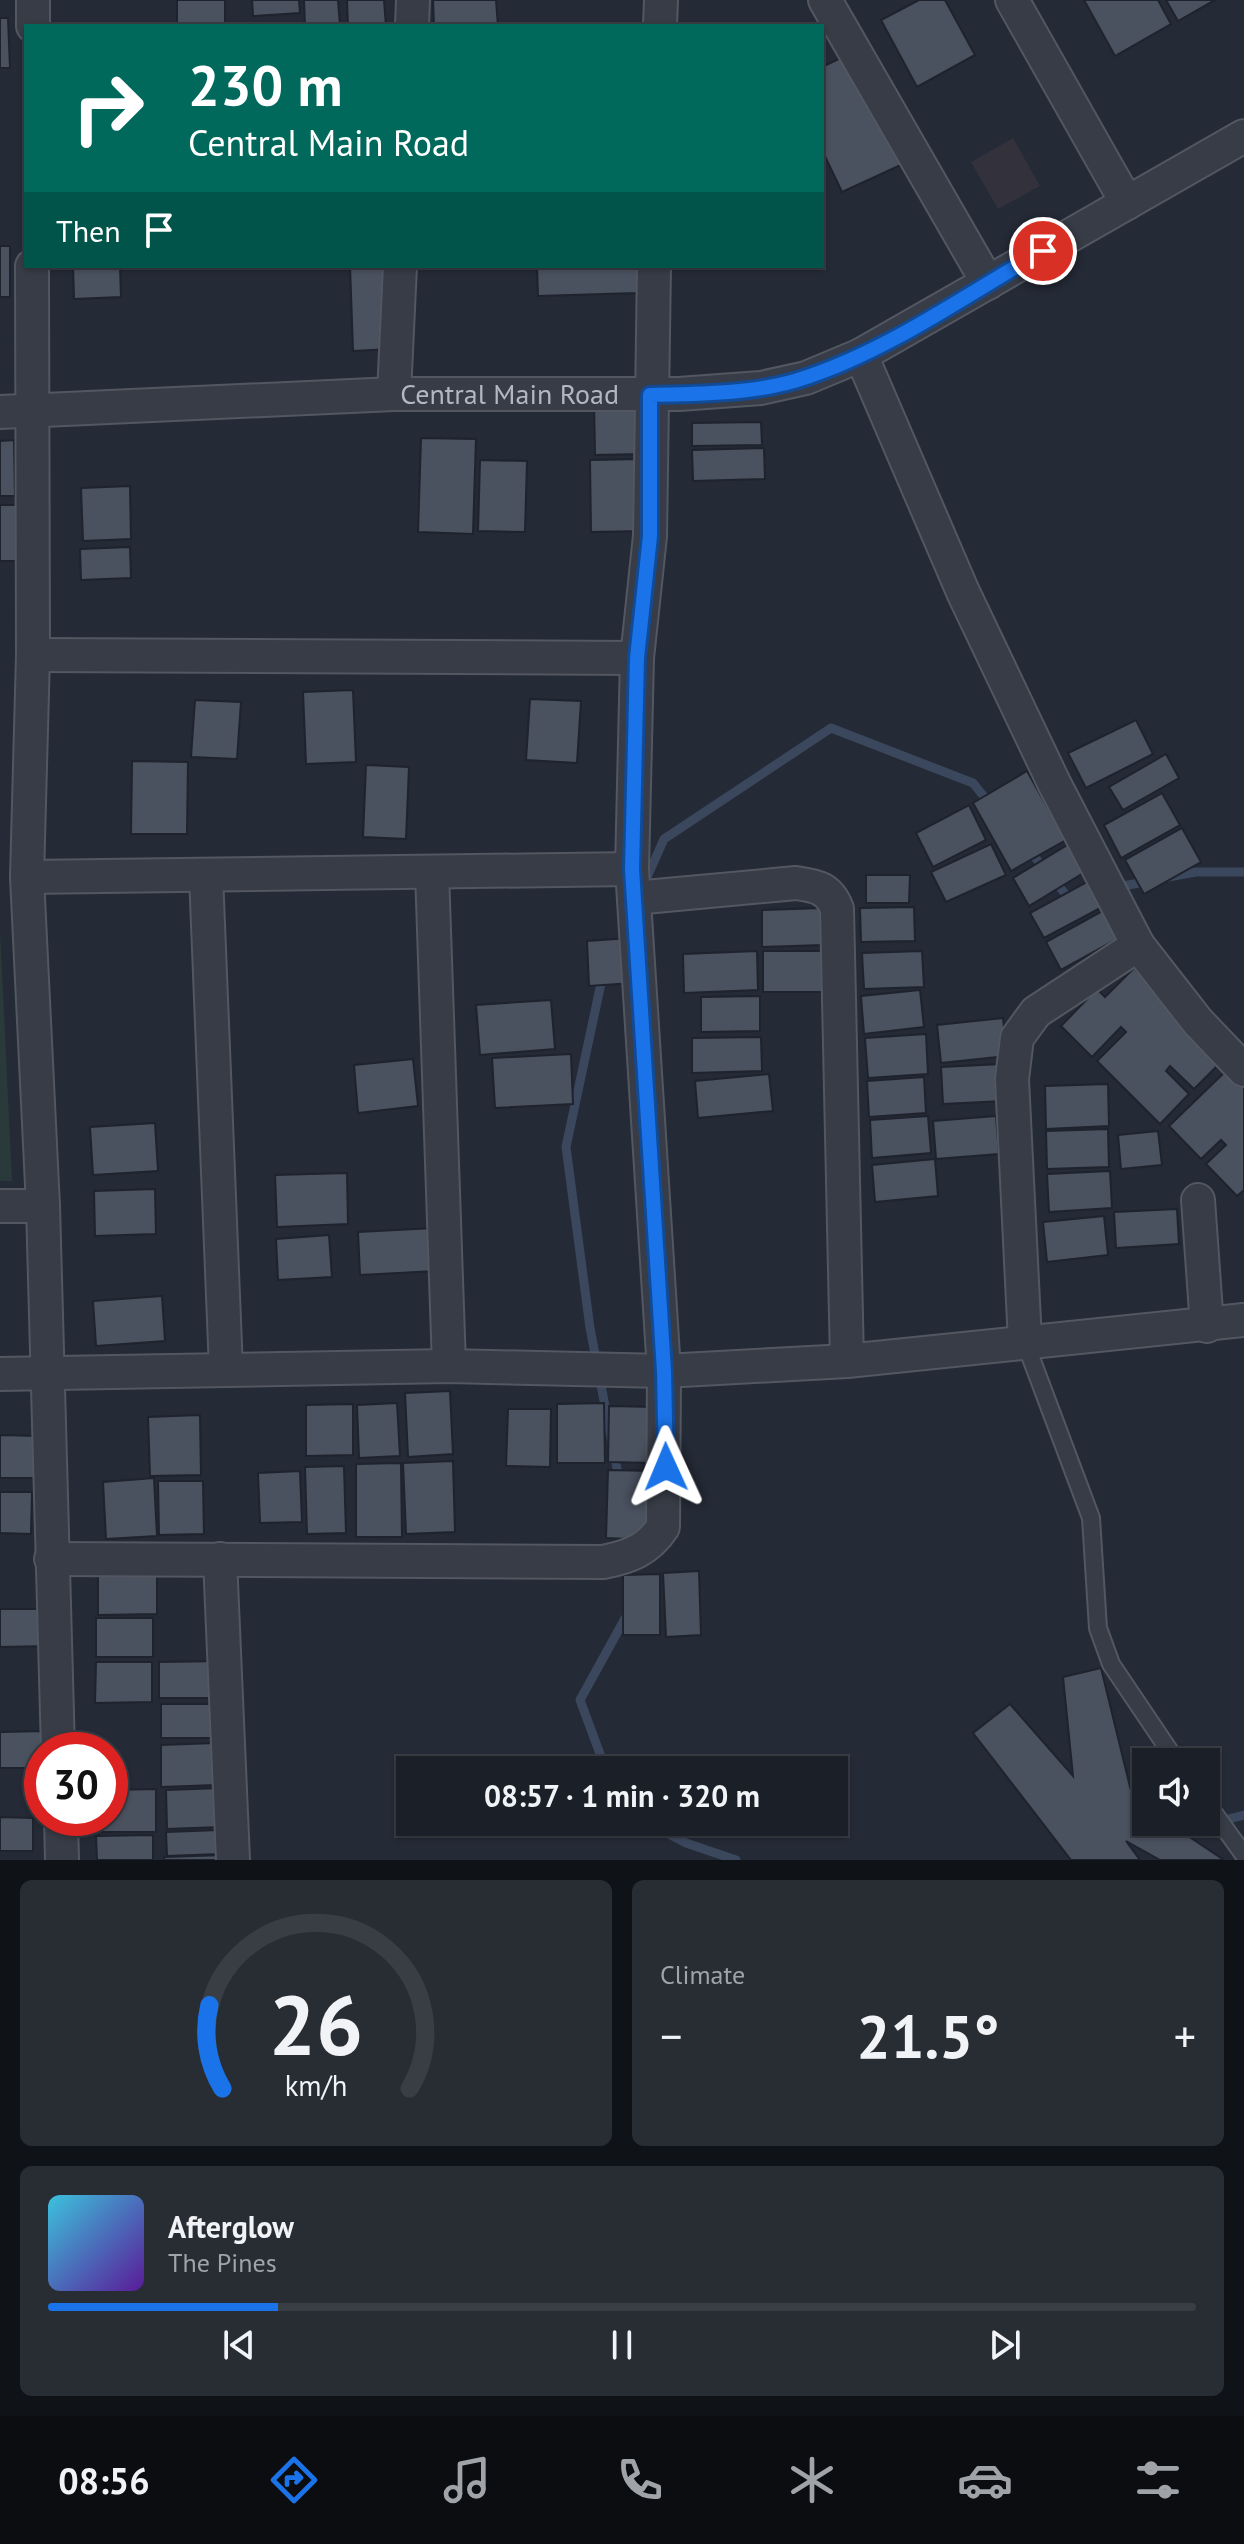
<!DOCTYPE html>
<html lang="en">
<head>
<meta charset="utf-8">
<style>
	body { margin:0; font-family:"PT Sans",sans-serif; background:#282d34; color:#f1f3f6; height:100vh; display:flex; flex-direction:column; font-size:30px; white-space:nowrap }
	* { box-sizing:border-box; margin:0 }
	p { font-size:26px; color:#a0a3a8 }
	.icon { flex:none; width:44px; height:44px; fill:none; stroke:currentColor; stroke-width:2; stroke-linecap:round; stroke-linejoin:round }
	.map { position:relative; height:1860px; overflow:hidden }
	.details { display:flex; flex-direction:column; gap:20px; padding:20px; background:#0f1216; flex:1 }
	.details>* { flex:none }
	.banner { position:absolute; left:24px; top:24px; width:800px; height:244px; border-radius:0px; box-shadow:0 2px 6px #0004,0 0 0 2px #393e45; background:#00695c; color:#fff; overflow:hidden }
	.buttons { position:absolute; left:1132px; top:1748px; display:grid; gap:16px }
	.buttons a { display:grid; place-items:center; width:88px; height:88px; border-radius:0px; background:#1b2028; box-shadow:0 2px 6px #0004,0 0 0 2px #393e45; font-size:40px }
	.speed { position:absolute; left:24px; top:1732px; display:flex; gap:16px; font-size:40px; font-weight:700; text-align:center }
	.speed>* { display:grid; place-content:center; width:104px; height:104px; border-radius:50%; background:#1b2028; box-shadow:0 2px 6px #0004,0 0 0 2px #393e45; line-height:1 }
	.speed .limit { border:12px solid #d22; background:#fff; color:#111 }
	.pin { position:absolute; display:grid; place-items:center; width:68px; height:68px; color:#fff; margin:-34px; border:4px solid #fff; border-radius:50%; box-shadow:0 2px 8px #0007 }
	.me { position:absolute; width:88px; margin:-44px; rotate:359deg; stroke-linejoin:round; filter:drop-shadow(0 0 6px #0008) }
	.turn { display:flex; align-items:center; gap:28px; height:168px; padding:0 32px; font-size:36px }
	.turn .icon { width:104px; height:104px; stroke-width:2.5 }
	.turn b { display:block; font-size:56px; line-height:68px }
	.then { display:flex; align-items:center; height:76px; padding:0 32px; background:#0003; gap:16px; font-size:30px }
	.big { font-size:60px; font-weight:600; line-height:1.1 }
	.details .tile { flex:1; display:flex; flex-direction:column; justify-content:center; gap:12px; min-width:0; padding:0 28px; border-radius:12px; background:#282d34 }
	.details .dial { align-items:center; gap:0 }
	.dial svg { height:208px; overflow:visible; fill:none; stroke:#393e45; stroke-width:7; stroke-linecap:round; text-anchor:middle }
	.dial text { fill:#f1f3f6; stroke:none }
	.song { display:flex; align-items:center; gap:24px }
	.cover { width:96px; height:96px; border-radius:12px; background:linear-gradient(135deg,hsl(190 70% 55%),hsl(270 70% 35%)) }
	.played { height:8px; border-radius:4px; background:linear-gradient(90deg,#1a73e8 20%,#393e45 20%) }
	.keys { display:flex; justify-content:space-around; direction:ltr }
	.heat { display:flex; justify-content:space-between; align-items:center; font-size:44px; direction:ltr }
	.details .tiles { flex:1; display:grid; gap:20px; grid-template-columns:1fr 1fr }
	.tile:last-child { grid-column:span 2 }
	.trip { position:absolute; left:396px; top:1756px; width:452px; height:80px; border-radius:0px; background:#1b2028; box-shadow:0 2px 6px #0004,0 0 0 2px #393e45; font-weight:600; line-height:80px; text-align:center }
	.tab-bar { display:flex; height:128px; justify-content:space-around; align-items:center; background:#0b0d10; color:#a0a3a8 }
	.tab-bar .icon { width:56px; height:56px }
	.tab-bar .current { color:#1a73e8 }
	.tab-bar b { font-size:36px; color:#f1f3f6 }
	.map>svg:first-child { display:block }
	.medical { fill:#33313b }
	.green { fill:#2a3a3b }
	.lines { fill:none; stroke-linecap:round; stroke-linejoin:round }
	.stream { stroke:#3b475d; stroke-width:9 }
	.building { fill:#4a515f; stroke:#1e232d; stroke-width:2 }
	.service-casing { stroke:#525761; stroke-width:20 }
	.minor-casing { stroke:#525761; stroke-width:36 }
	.service { stroke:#373c46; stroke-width:16 }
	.minor { stroke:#373c46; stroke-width:32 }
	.route-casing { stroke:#114b97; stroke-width:20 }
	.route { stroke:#1a73e8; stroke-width:14 }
	.labels { text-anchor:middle; stroke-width:8; stroke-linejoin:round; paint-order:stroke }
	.street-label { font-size:28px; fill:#b2b7c3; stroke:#1c212b }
</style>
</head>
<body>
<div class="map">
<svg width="1244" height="1860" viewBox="0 0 1244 1860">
	<rect width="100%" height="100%" fill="#242a36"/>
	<polygon class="medical" points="1013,138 1040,186 998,209 971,162"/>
	<polygon class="green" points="0,930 12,1181 0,1181"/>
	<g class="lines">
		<g class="stream">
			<polyline points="1028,849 1067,896 1075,895"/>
			<polyline points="1168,877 1196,872 1244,872"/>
			<polyline points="644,884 664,839 831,728 973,783 990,804"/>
			<polyline points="1113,888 1149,881"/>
			<polyline points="603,974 566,1147 590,1328 619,1479"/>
			<polyline points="606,1770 580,1700 628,1613"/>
			<polyline points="646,1822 686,1843 736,1860"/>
			<polyline points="1170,1834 1244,1815"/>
		</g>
	</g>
	<g class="building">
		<rect x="177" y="0" width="48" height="26"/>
		<polygon points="252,0 299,0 300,13 253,16"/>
		<polygon points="304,0 338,0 340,26 305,26"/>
		<polygon points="347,0 384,0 386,26 348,26"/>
		<polygon points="433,0 496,0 498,26 434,26"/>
		<polygon points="919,0 945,0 975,55 917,87 881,20"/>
		<polygon points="1084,0 1158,0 1171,24 1115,56"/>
		<polygon points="1166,0 1215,0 1178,21"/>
		<polygon points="0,18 8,18 10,68 0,68"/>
		<polygon points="851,53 903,164 842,192 822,150 822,67"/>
		<rect x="0" y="246" width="10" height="51"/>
		<polygon points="73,266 120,266 121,297 74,299"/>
		<polygon points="350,266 389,266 392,349 353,351"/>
		<polygon points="537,266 637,266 637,293 538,296"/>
		<polygon points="642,401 643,454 595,455 594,402"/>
		<polygon points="761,422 762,445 692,446 692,423"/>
		<polygon points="421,438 476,439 473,534 418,532"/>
		<polygon points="14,440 15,496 0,496 0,441"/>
		<polygon points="764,448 765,479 693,481 692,450"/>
		<polygon points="644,459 645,531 591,532 590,460"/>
		<polygon points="480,460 527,461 525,532 478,531"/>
		<polygon points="130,486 131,539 83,541 81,488"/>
		<rect x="0" y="505" width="17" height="56"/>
		<polygon points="130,547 131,578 81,580 80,549"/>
		<polygon points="353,690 356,762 306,764 303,692"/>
		<polygon points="530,699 581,701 577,763 526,760"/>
		<polygon points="195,700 241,702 237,759 191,757"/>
		<polygon points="1136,720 1153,754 1086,788 1068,753"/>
		<polygon points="1166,754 1179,778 1123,810 1109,787"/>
		<polygon points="132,761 188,762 187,834 131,834"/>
		<polygon points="366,765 409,767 406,839 363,837"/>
		<polygon points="1027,771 1066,840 1011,871 973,803"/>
		<polygon points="1162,793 1180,825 1121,858 1104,825"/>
		<polygon points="969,805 986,840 933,867 916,833"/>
		<polygon points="1182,828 1201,862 1144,894 1125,860"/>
		<polygon points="991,844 1006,875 946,902 931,872"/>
		<polygon points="1069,844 1085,872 1029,906 1013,878"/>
		<polygon points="866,875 910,875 909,903 866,903"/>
		<polygon points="1094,878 1108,904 1044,938 1030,913"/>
		<polygon points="914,907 915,941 861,942 860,908"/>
		<polygon points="822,908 823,945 762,947 762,910"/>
		<polygon points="1106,909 1121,937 1061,970 1046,942"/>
		<polygon points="631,938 633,983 589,986 587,941"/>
		<polygon points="757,951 758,990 684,993 683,954"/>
		<rect x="763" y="951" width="63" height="41"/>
		<polygon points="922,951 924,987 864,989 862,953"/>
		<polygon points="1134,968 1225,1058 1194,1089 1170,1066 1166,1071 1189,1094 1160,1124 1097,1061 1126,1032 1121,1027 1092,1057 1061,1026 1097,989 1105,997"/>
		<polygon points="920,990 924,1027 864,1034 861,996"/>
		<polygon points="760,996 760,1031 701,1032 701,997"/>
		<polygon points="551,1000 555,1049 480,1055 476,1005"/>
		<polygon points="1003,1018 1007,1056 941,1063 937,1025"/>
		<polygon points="926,1034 928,1074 868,1078 865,1038"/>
		<polygon points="761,1037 762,1071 692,1073 692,1038"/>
		<polygon points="571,1054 573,1104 495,1108 492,1058"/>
		<polygon points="413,1059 418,1106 358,1113 354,1065"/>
		<polygon points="1002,1064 1004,1101 943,1104 941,1067"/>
		<polygon points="1228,1069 1244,1085 1244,1190 1237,1196 1206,1164 1226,1145 1221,1140 1201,1159 1169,1126"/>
		<polygon points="769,1074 773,1111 698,1118 695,1081"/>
		<polygon points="924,1077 926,1113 869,1117 867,1081"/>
		<polygon points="1108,1084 1109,1126 1046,1129 1045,1086"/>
		<polygon points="928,1116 931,1153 872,1158 870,1120"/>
		<polygon points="996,1116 999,1154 936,1159 933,1121"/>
		<polygon points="155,1123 158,1171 93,1175 90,1127"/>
		<polygon points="1108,1129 1109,1167 1047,1169 1046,1131"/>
		<polygon points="1158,1131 1162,1165 1121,1169 1118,1135"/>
		<polygon points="935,1159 938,1196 875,1202 872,1165"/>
		<polygon points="1110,1171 1112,1208 1049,1212 1047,1174"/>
		<polygon points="347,1173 348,1224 277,1227 275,1175"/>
		<polygon points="155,1189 156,1234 95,1236 94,1191"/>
		<polygon points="1177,1209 1179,1244 1116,1248 1114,1212"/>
		<polygon points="1104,1216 1108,1255 1047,1262 1043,1222"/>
		<polygon points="434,1228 436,1271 360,1275 358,1232"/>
		<polygon points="329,1235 332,1277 278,1280 276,1239"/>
		<polygon points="162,1296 165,1341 96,1346 93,1301"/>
		<polygon points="450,1391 453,1454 408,1457 405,1393"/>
		<polygon points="397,1403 400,1456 359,1458 357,1405"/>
		<polygon points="604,1403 605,1463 557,1463 557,1404"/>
		<polygon points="353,1404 353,1455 306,1456 306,1405"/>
		<polygon points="609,1406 656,1407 654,1463 608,1462"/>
		<polygon points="508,1409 551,1409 550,1467 506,1466"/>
		<polygon points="200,1415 201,1475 150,1476 148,1417"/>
		<polygon points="0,1435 39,1436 38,1478 0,1478"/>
		<polygon points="453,1461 455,1532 406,1534 403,1463"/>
		<polygon points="401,1463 402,1537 356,1537 356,1464"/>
		<polygon points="344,1466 346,1533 307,1534 305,1467"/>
		<polygon points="608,1470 653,1471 650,1540 606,1538"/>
		<polygon points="300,1471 302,1522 260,1523 258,1473"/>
		<polygon points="154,1478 157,1536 106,1539 103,1482"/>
		<polygon points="158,1481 203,1481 204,1534 159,1535"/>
		<polygon points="0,1492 32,1492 31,1534 0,1533"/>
		<polygon points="699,1571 701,1635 666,1637 663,1573"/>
		<polygon points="98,1572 157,1572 157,1614 98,1615"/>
		<polygon points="660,1574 660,1635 623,1635 623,1575"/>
		<polygon points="0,1609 51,1609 51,1646 0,1647"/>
		<rect x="96" y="1618" width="57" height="39"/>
		<polygon points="223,1661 223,1698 159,1698 159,1662"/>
		<polygon points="96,1662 152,1662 152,1702 95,1703"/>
		<polygon points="1101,1668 1133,1799 1146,1808 1146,1822 1167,1822 1224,1860 1160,1860 1126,1841 1140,1860 1071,1860 973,1733 1010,1704 1073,1776 1063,1677"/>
		<polygon points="161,1704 216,1704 217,1738 161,1738"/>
		<polygon points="45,1731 42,1768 0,1768 0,1732"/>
		<polygon points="215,1743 216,1785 161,1787 161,1745"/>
		<polygon points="220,1788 221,1827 167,1829 166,1790"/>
		<polygon points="156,1789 156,1832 102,1832 102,1818 110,1818 110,1790"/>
		<polygon points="0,1817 33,1818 33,1851 0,1851"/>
		<polygon points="219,1830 220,1854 167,1856 166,1832"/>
		<polygon points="153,1835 153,1860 97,1860 96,1836"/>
		<polygon points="224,1855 224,1860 164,1860 164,1857"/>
	</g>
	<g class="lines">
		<g class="service-casing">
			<g id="service">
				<polyline points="1025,1342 1091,1518 1098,1628 1111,1664 1177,1762"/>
				<polyline points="1206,1802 1244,1855"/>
			</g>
		</g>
		<g class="minor-casing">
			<g id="minor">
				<polyline points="825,0 988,283"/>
				<polyline points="1012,0 1127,203"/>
				<polyline points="33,26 33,0"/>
				<polyline points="412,26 413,0"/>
				<polyline points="660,26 661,0"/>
				<polyline points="32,266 33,655 27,877 43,1206 58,1750"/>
				<polyline points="861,355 963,592 1054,783 1138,945 1198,1022 1244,1070"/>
				<polyline points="394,394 400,266"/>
				<path id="s1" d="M 0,412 L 394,394 L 679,394 L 761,388 L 806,378 L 861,355 L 1244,136"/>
				<polyline points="33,655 637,658"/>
				<polyline points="432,872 449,1366"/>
				<polyline points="206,875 226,1370"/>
				<polyline points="27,877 632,869"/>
				<path d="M 634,898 L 796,883 C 817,886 829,888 837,909 L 847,1361"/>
				<polyline points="1198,1200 1207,1326"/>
				<polyline points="0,1206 43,1206"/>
				<polyline points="1025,1342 1012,1079 1017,1038 1036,1012 1138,945"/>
				<polyline points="0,1374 449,1366 664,1371 847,1361 1244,1320"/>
				<path d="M 51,1559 L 603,1562 C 629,1557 648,1550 663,1527 L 664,1371 L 632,869 L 637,658 L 650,536 L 654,266"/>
				<polyline points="220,1559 233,1860"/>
				<polyline points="61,1818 62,1860"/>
			</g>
		</g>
		<use href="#service" class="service"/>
		<use href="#minor" class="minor"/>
	</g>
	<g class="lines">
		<g class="route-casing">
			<path id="route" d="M 666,1467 L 664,1371 L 632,869 L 637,658 L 650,536 L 650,395 C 701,394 759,394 807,377 C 891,349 967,294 1043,251"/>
		</g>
		<use href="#route" class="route"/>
	</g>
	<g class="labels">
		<g class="street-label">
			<text dy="10" stroke="none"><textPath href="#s1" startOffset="510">Central Main Road</textPath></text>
		</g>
	</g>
</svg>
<div class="buttons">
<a><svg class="icon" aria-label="sound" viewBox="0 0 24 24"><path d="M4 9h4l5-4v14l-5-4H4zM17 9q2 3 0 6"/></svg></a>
</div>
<div class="speed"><div class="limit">30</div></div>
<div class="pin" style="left:1043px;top:251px;background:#d93025"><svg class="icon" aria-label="arrive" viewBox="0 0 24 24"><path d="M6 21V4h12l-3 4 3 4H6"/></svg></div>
<svg class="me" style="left:666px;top:1467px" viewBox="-20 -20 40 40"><path d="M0-17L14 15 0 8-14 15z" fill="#1a73e8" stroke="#fff" stroke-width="4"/></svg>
<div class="trip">08:57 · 1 min · 320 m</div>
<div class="banner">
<div class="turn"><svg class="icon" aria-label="right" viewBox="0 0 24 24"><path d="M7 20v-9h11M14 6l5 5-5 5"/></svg><div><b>230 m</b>Central Main Road</div></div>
<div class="then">Then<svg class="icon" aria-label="arrive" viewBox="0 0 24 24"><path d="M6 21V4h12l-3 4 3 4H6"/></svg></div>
</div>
</div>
<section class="details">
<div class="tiles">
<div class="tile dial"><svg viewBox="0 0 100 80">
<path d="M14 69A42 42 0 1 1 86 69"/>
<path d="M14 69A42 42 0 0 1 9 37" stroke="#1a73e8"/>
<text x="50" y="56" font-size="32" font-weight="700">26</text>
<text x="50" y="72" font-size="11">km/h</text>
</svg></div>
<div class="tile"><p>Climate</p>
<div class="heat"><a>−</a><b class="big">21.5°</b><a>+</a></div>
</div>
<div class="tile">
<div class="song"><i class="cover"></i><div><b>Afterglow</b><p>The Pines</p></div></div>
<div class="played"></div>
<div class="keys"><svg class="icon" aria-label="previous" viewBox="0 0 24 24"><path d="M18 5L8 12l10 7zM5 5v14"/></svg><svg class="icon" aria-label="pause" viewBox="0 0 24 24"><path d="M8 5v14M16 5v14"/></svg><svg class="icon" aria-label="next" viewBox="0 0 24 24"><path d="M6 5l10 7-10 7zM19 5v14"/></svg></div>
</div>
</div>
</section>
<nav class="tab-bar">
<b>08:56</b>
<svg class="icon current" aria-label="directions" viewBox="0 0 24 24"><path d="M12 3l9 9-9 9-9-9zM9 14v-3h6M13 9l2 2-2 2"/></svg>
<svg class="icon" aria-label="music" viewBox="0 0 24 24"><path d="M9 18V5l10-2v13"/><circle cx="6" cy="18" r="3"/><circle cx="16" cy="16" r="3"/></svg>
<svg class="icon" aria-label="phone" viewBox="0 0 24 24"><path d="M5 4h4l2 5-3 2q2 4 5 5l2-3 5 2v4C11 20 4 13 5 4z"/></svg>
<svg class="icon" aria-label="climate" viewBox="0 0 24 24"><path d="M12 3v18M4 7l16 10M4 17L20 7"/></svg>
<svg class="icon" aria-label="car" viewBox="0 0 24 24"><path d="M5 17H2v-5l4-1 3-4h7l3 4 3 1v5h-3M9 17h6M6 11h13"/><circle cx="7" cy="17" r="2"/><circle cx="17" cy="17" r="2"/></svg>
<svg class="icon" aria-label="filters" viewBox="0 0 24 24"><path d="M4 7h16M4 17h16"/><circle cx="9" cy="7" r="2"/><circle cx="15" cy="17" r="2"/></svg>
</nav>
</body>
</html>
